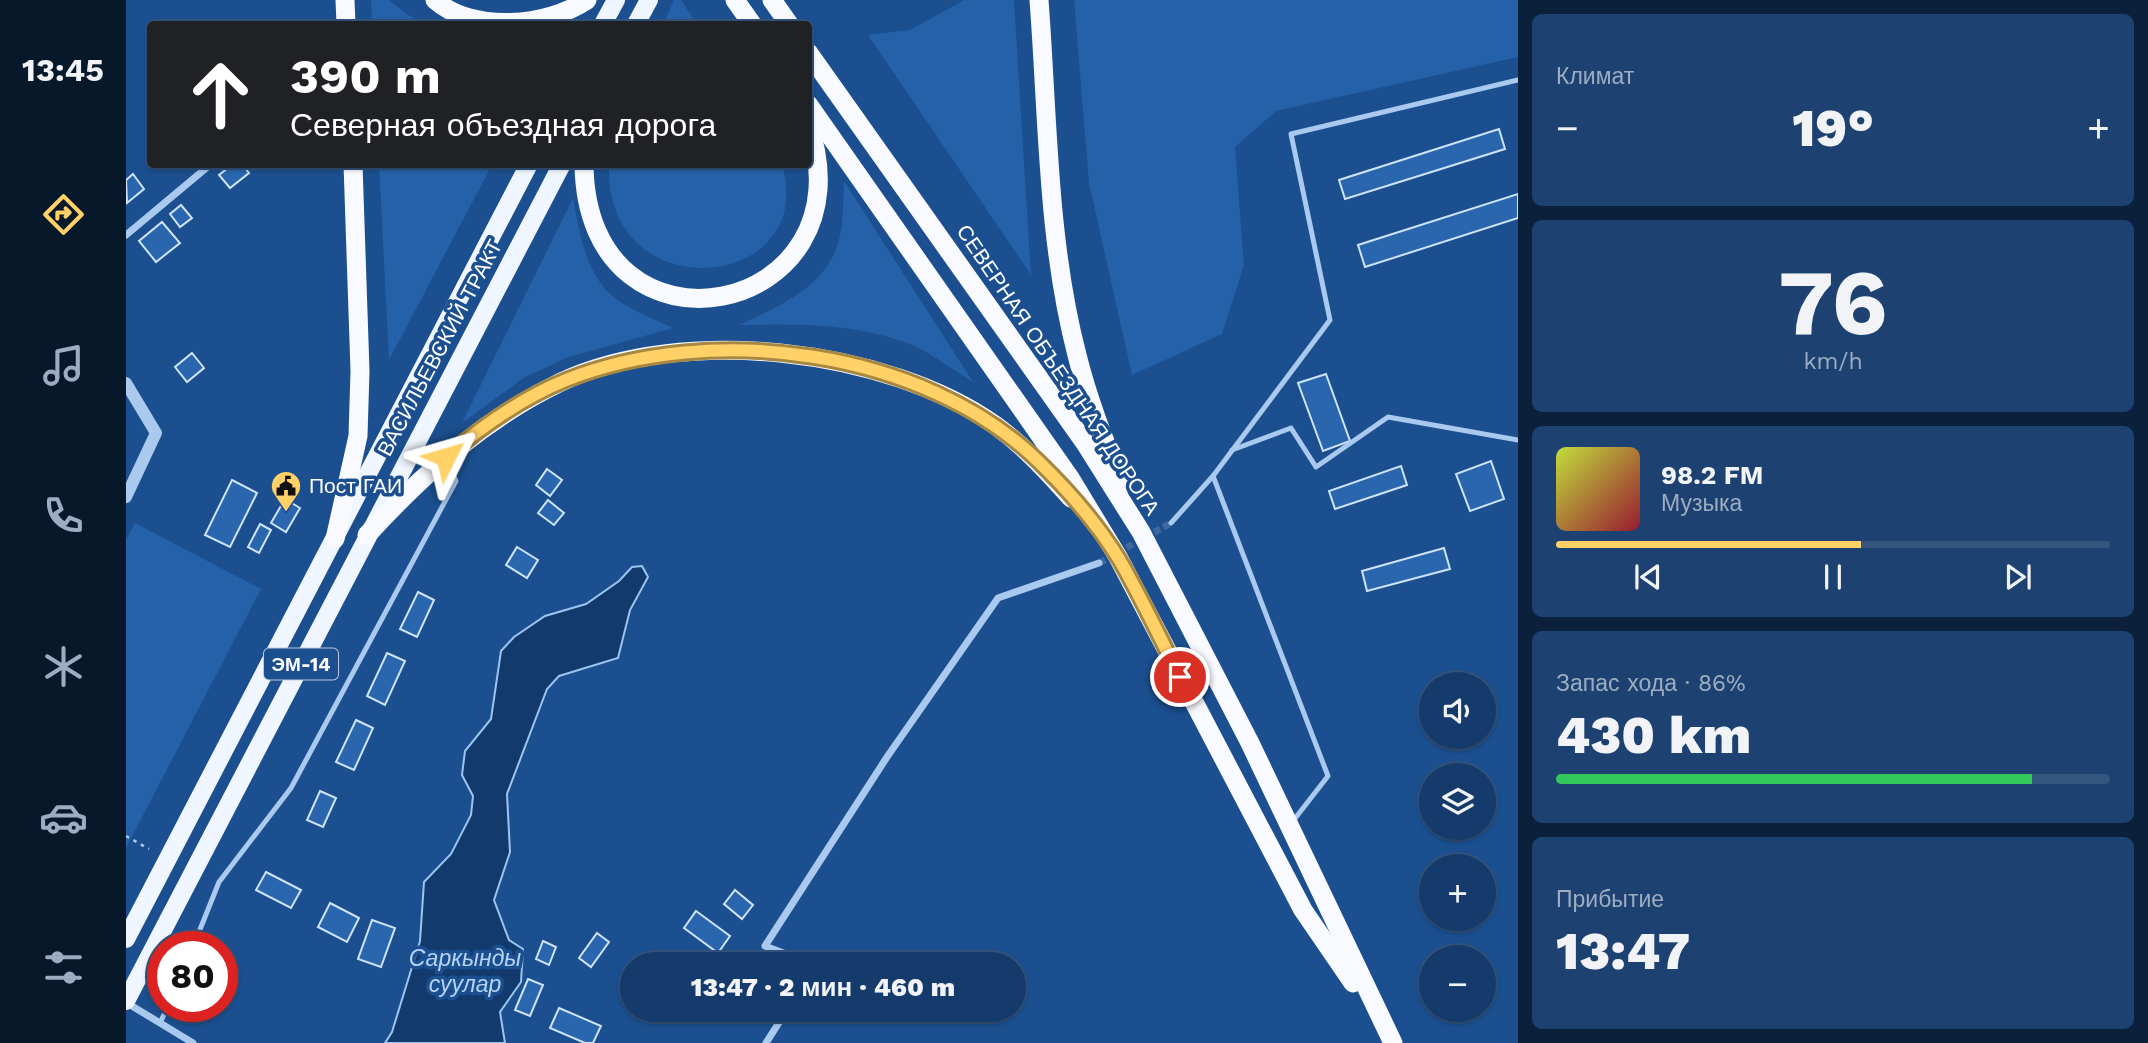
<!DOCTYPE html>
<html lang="ru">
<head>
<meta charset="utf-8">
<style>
	body { margin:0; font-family:"Work Sans",sans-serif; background:#1d4271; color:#f1f3f6; height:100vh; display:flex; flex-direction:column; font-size:26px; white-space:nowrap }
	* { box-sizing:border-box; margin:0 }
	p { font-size:23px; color:#9dadc1 }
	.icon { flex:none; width:38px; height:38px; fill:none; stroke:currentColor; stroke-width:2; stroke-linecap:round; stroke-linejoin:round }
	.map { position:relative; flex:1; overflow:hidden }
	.sheet { display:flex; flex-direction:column; gap:14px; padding:14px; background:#0b203b; width:630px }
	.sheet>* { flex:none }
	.top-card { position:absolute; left:21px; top:21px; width:665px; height:147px; border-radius:7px; box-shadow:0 2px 5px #0004,0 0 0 2px #33557e; background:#202124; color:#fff; overflow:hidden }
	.fabs { position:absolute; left:1293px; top:672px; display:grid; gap:14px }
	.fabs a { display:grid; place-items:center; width:77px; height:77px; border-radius:50%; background:#143b6b; box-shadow:0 2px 5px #0004,0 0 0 2px #33557e; font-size:35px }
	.speed { position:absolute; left:21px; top:931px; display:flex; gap:14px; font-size:35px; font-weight:700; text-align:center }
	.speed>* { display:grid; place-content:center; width:91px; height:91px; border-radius:50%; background:#143b6b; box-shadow:0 2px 5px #0004,0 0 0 2px #33557e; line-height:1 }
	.speed .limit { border:10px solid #d22; background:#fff; color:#111 }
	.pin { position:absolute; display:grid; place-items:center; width:60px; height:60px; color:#fff; margin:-30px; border:4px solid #fff; border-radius:50%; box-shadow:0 2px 7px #0007 }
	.me { position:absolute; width:77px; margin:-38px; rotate:50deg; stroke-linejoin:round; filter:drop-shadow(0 0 5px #0008) }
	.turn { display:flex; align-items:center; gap:24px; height:147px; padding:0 28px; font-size:32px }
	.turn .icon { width:91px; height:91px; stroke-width:2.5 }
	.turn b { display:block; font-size:49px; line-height:60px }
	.big { font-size:52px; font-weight:800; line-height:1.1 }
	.sheet .card { flex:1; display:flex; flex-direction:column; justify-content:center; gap:10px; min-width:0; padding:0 24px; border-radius:10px; background:#1d4271 }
	.sheet .dial { align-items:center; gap:0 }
	.dial b { font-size:91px; line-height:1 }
	.song { display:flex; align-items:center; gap:21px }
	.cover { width:84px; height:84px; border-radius:10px; background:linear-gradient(135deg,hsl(70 70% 55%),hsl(350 70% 35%)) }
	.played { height:7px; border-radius:4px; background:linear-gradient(90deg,#ffd166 55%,#33557e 55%) }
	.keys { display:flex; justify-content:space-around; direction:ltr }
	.heat { display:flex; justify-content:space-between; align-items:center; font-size:38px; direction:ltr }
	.charge { height:10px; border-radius:5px; background:linear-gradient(90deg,#34c759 86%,#33557e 0) }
	.trip { position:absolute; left:494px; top:952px; width:406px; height:70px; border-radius:35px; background:#143b6b; box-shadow:0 2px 5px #0004,0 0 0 2px #33557e; font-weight:800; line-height:70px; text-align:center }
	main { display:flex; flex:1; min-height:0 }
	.tabs { display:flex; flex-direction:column; width:126px; justify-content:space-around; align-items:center; background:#08182b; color:#9dadc1 }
	.tabs .icon { width:49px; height:49px }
	.tabs .current { color:#ffd166 }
	.tabs b { font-size:32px; color:#f1f3f6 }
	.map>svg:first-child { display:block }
	.green { fill:#2461a8 }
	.water { fill:#123a6d; stroke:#9cc4f0; stroke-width:2 }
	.building { fill:#2a66ad; stroke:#cfe3fa; stroke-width:2 }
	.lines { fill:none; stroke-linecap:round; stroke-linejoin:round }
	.minor-tunnel { stroke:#3d69a0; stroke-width:7; stroke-dasharray:7 3.5; stroke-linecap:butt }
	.path { stroke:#a9c9ee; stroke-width:2.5; stroke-dasharray:3.5 5; stroke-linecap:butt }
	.service { stroke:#a9c9ee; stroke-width:5 }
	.minor { stroke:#a9c9ee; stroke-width:7 }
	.tertiary { stroke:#a9c9ee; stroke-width:12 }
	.primary { stroke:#f0f6ff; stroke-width:18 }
	.trunk { stroke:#f8faff; stroke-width:19 }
	.route-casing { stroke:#a68842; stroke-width:18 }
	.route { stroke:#ffd166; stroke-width:12 }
	.labels { text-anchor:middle; stroke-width:7; stroke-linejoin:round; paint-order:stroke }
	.shield { fill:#1b4f8f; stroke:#bbcadd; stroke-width:2 }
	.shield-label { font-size:19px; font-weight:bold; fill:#fff }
	.street-label { font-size:21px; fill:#fff; stroke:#1b4f8f }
	.poi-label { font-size:21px; fill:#fff; stroke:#1b4f8f; text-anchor:start }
	.water-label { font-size:23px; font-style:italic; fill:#b5d3f5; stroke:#1b4f8f }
</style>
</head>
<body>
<main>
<nav class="tabs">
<b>13:45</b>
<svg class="icon current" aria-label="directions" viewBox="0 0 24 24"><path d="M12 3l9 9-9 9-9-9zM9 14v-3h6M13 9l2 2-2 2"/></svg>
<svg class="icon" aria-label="music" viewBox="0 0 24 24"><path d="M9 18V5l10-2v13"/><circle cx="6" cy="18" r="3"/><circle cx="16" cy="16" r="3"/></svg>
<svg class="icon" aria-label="phone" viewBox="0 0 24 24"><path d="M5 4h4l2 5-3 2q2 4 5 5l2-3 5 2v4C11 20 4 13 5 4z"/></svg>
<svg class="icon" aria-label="climate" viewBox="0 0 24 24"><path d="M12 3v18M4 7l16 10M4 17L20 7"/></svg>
<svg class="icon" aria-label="car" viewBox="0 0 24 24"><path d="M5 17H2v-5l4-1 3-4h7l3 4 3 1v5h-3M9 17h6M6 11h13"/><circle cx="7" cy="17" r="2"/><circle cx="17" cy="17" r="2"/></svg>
<svg class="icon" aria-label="filters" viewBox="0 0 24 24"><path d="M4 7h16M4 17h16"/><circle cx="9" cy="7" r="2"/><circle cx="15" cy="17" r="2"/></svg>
</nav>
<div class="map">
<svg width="1392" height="1043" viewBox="0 0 1392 1043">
	<rect width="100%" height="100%" fill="#1b4f8f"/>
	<g class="green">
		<polygon points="245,0 263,0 294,24 246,24"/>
		<polygon points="548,0 555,0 571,24 537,24"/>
		<polygon points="838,0 888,0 905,275 742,35 784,30"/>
		<polygon points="948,0 1392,0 1392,57 1150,111 1109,147 1118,265 1096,334 1006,375 963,183"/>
		<polygon points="253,165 366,165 263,360"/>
		<path d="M 483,165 L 656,165 C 694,291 478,313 483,165 Z"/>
		<path d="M 718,181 L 847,382 C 827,370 807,354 786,345 C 730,323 672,324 613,325 C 655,305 704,286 714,235 C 718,218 717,198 718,181 Z"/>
		<path d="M 447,198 C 454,234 460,279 493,301 C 509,312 529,319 547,328 L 443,357 L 399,377 L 336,423 Z"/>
		<polygon points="9,523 135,589 0,848 0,540"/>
	</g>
	<polygon class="water" points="516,566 522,577 504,610 492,658 433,676 421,689 381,794 384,852 368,900 383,940 397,949 395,982 374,1012 379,1043 259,1043 266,1032 294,941 298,882 325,854 345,815 347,796 336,775 339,751 365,719 375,651 388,637 419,616 460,604 493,581 506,567"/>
	<g class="building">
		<polygon points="1373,129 1379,149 1219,199 1213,180"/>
		<polygon points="107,164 116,164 123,173 104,188 93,175"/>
		<polygon points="7,174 18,189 1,203 0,180"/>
		<polygon points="1392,194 1392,218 1239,267 1232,245"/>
		<polygon points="55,205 66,218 54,227 44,214"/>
		<polygon points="36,222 54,243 30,262 13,241"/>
		<polygon points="66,353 78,368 61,382 49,367"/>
		<polygon points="1200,374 1224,441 1197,451 1172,383"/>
		<polygon points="1365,461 1378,499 1344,511 1330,474"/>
		<polygon points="1275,466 1281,485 1209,509 1203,491"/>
		<polygon points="421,469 436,480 424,496 410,485"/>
		<polygon points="106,480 131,493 104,547 79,535"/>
		<polygon points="159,499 174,508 160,532 145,523"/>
		<polygon points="422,500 438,513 428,525 412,513"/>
		<polygon points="134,524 145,530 133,553 122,547"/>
		<polygon points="391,547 412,560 401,578 380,565"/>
		<polygon points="1318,548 1324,569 1241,591 1236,571"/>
		<polygon points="292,592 308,600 291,637 274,629"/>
		<polygon points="261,653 279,661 259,705 241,696"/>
		<polygon points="230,720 247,728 228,770 210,762"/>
		<polygon points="194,791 210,798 197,827 181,820"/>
		<polygon points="140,872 175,890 165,908 130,890"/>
		<polygon points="609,890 627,905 616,919 598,904"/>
		<polygon points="204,903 233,918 221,942 192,927"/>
		<polygon points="570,911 604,936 592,953 558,928"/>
		<polygon points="246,920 269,928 255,967 232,959"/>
		<polygon points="471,933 483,942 465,967 453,958"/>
		<polygon points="417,941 430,947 423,965 410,959"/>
		<polygon points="402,979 417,985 404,1016 389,1010"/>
		<polygon points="433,1008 475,1026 467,1043 459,1043 424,1028"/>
	</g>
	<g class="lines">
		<polyline class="minor-tunnel" points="973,563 1045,523"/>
		<polyline class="path" points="0,836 23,849"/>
		<g class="service">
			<polyline points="1106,450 1165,428 1190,467 1262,417 1392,440"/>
			<polyline points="1045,523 1087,476"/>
			<polyline points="1167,821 1202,776 1087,476 1204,320 1165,134 1392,80"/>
			<polyline points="67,947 93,882 165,788 330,481 322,462"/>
			<polyline points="34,1023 42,1006"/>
		</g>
		<g class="minor">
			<polyline points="0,235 85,164"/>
			<polyline points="686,964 639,946 761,757 872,598 973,563"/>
			<polyline points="1,1003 67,1043"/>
			<polyline points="640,1043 661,1010"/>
		</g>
		<polyline class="tertiary" points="0,383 30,433 0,497"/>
		<g class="primary">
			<polyline points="477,24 490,0"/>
			<polyline points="510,24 523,0"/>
			<polyline points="0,939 403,164"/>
			<polyline points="0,1001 436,164"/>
		</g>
		<g class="trunk">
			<polyline points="219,0 220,24"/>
			<path d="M 309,0 C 347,34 422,26 461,0"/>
			<polyline points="609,0 626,24"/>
			<polyline points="646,0 663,24"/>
			<path d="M 913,0 C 922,117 921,240 951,355 C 962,400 979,442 996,485"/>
			<polyline points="682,52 959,443 1015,532 1124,743 1267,1043"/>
			<polyline points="682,104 944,478 992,557 1177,910 1227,983"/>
			<path d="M 458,164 C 460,376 750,318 682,123"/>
			<path d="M 241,535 C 298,473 358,419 435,382 C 556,325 760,348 869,425 C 898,446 922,472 945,498"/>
			<polyline points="209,539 232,436 234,371 227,164"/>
		</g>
	</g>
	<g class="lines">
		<g class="route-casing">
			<path id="route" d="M 320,457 C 355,427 396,398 440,380 C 585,322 797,349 912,461 C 941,489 972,525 993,559 C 1015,597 1034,638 1054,677"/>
		</g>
		<use href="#route" class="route"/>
	</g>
	<defs>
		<g id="civic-pin" transform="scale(1.575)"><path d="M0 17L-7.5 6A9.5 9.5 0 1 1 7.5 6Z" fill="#ffd166" stroke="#1b4f8f"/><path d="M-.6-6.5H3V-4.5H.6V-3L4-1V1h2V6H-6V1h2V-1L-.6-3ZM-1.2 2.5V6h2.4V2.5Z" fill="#111"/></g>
	</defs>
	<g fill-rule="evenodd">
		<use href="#civic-pin" x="160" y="486"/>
	</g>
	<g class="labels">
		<rect class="shield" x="138" y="648.5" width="74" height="31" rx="5"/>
		<g class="shield-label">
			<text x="175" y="671">ЭМ-14</text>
		</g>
		<g class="street-label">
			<text transform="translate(314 348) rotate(-62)" y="7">ВАСИЛЬЕВСКИЙ ТРАКТ</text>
			<text transform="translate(932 370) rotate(56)" y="7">СЕВЕРНАЯ ОБЪЕЗДНАЯ ДОРОГА</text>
		</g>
		<g class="poi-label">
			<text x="183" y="493">Пост ГАИ</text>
		</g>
		<g class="water-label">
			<text x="339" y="966">Саркынды<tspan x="339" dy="26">суулар</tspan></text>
		</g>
	</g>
</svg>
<div class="fabs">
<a><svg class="icon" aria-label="sound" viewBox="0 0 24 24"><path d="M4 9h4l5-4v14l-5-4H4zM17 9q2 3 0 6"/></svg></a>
<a><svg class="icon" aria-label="layers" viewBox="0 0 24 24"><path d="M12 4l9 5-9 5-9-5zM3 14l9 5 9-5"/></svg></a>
<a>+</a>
<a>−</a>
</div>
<div class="speed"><div class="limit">80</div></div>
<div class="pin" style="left:1054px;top:677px;background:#d93025"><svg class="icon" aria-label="arrive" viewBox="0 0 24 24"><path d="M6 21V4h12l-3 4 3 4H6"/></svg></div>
<svg class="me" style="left:320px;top:457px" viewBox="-20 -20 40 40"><path d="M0-17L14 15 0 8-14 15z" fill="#ffd166" stroke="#fff" stroke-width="4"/></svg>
<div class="trip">13:47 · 2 мин · 460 m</div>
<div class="top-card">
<div class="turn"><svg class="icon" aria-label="ahead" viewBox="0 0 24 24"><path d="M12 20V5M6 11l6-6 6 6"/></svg><div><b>390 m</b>Северная объездная дорога</div></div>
</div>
</div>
<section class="sheet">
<div class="card"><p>Климат</p>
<div class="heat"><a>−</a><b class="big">19°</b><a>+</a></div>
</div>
<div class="card dial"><b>76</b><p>km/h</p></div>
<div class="card">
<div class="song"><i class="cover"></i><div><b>98.2 FM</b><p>Музыка</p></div></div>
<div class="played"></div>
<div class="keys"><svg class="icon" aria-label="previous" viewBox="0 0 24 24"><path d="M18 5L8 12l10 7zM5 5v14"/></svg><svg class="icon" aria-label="pause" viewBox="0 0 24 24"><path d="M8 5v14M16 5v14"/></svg><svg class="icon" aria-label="next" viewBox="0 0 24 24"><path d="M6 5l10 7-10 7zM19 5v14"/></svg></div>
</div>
<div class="card"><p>Запас хода · 86%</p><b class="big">430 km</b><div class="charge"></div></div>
<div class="card"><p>Прибытие</p><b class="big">13:47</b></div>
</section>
</main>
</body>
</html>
